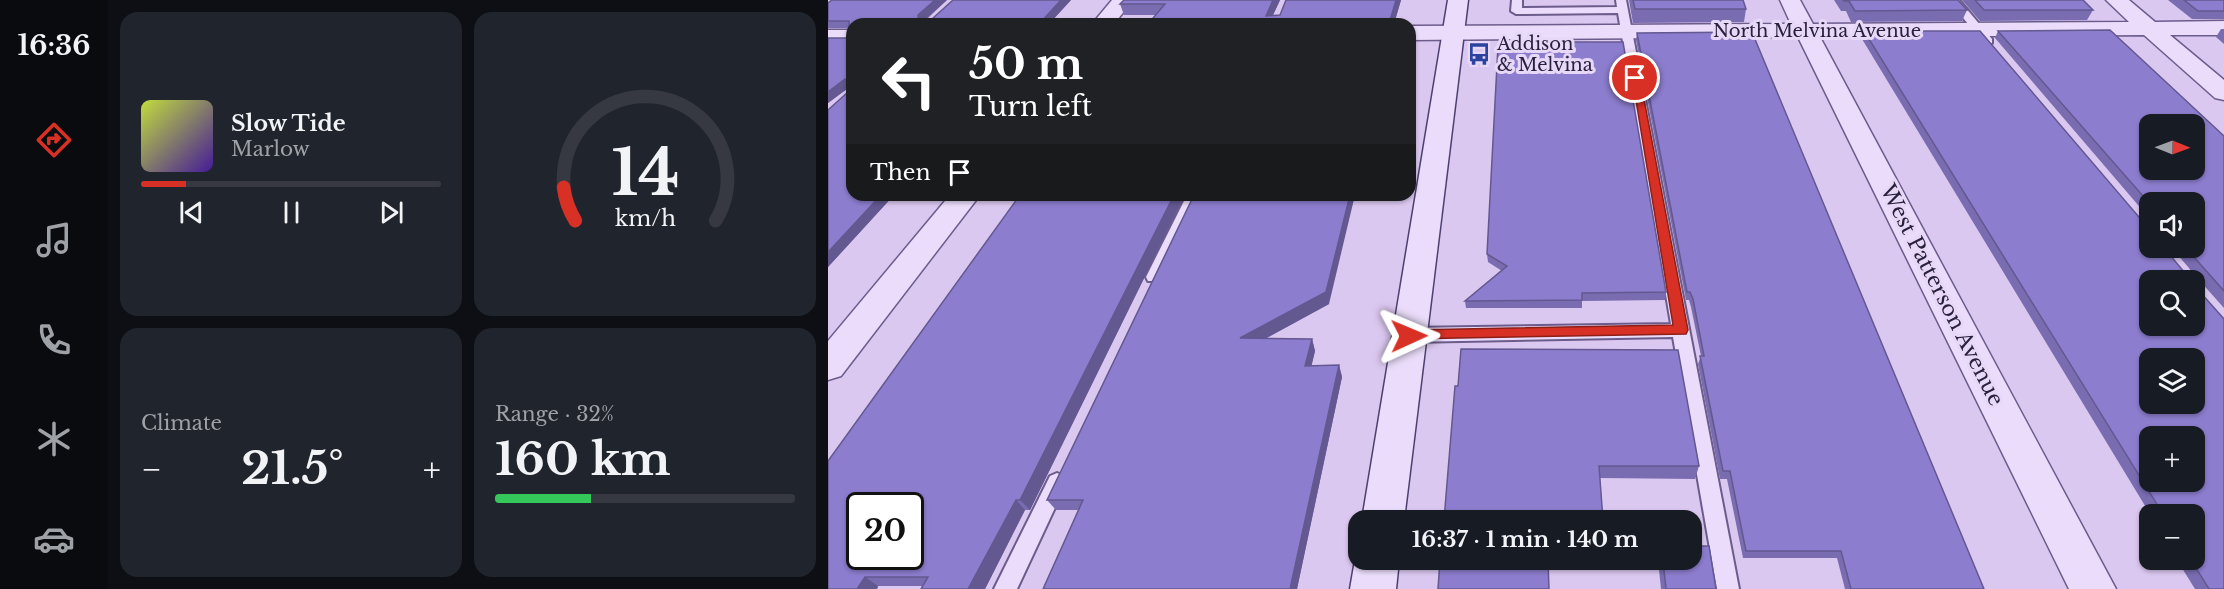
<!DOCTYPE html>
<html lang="en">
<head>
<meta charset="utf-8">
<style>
	body { margin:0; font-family:"Libre Baskerville",serif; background:#20242c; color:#f1f3f6; height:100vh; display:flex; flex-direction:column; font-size:22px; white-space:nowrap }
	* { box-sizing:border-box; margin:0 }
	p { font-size:20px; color:#9ea1a6 }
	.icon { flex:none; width:33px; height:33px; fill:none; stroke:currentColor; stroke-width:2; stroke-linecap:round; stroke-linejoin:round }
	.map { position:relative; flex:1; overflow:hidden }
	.drawer { display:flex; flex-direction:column; gap:12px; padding:12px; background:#0d0f14; width:720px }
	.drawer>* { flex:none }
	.hud { position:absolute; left:18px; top:18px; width:570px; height:183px; border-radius:18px; box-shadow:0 2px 4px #0004; background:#202124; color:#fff; overflow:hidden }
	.needle { width:39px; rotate:91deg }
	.fabs { position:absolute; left:1311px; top:114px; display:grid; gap:12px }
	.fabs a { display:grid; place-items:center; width:66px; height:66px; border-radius:12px; background:#171b24; box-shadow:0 2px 4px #0004; font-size:30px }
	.speed { position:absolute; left:18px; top:492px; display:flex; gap:12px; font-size:30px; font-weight:700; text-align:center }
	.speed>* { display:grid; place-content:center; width:78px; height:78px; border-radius:50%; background:#171b24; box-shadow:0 2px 4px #0004; line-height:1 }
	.speed .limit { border:3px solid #111; border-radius:9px; background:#fff; color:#111 }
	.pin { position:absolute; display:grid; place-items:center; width:51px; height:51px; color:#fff; margin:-26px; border:3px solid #fff; border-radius:50%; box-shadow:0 2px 6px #0007 }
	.me { position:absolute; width:66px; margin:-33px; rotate:89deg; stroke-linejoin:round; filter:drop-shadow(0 0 4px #0008) }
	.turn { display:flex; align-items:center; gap:21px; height:126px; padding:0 24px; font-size:27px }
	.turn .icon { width:78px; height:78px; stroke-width:2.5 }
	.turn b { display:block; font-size:42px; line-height:51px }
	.then { display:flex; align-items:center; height:57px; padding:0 24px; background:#0003; gap:12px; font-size:22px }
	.big { font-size:45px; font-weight:700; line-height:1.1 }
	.drawer .tile { flex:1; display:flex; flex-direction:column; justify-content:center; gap:9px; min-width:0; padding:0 21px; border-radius:18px; background:#20242c }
	.drawer .dial { align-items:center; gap:0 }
	.dial svg { height:156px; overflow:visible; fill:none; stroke:#363941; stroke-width:7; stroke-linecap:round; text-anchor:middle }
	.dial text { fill:#f1f3f6; stroke:none }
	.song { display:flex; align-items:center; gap:18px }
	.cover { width:72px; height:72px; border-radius:9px; background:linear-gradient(135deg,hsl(70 70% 55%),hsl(260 70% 35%)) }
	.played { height:6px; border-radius:3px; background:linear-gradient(90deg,#d93025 15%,#363941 15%) }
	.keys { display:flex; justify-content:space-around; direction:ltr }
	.heat { display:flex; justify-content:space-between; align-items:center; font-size:33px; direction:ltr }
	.charge { height:9px; border-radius:4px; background:linear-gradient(90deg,#34c759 32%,#363941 0) }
	.drawer .tiles { flex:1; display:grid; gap:12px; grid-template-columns:repeat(2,1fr) }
	.trip { position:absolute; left:520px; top:510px; width:354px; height:60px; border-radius:18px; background:#171b24; box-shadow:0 2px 4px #0004; font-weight:700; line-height:60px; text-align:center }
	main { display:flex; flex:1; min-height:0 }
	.tabs { display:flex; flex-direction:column; width:108px; justify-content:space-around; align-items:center; background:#090b0e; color:#9ea1a6 }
	.tabs .icon { width:42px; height:42px }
	.tabs .selected { color:#d93025 }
	.tabs b { font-size:27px; color:#f1f3f6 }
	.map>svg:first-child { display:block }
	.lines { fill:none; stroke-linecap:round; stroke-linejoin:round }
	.lane-casing { stroke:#6b5c8c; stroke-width:4 }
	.street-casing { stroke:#6b5c8c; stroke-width:3 }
	.secondary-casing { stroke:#4d3f6e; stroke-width:3 }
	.lane { fill:#eadcfa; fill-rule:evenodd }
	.street { fill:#eadcfa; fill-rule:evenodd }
	.secondary { fill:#eadcfa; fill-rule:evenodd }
	.wall { fill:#796cb1 }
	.shaded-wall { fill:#635890 }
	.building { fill:#8d7dce; stroke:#635890; stroke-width:1.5; fill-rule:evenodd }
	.route { fill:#d93025; stroke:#8d1f18; stroke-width:1.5 }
	.labels { text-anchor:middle; stroke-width:6; stroke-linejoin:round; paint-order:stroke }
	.far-street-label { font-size:18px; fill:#28203c; stroke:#e7d8f7 }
	.far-poi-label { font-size:18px; fill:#28203c; stroke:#e7d8f7; text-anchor:start }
	.street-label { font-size:21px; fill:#28203c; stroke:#e7d8f7 }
</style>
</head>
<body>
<main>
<nav class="tabs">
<b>16:36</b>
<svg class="icon selected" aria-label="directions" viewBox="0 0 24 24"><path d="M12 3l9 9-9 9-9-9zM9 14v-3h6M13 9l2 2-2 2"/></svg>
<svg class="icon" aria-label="music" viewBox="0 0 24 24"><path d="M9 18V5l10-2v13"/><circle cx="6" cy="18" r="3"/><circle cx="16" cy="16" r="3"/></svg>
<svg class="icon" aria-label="phone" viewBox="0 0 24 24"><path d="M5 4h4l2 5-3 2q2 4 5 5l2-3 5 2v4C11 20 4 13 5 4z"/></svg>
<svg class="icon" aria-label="climate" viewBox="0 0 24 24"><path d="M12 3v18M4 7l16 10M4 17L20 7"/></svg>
<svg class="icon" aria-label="car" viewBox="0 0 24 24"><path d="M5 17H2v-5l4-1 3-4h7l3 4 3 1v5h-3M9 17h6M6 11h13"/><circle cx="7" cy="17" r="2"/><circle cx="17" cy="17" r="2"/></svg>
</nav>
<section class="drawer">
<div class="tiles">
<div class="tile">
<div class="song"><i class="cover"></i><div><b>Slow Tide</b><p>Marlow</p></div></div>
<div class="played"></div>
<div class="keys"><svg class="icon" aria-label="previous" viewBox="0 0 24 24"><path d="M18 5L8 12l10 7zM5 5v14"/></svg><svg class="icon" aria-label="pause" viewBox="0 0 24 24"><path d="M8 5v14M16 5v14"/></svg><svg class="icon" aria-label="next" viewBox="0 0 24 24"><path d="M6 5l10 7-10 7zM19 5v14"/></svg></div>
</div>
<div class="tile dial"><svg viewBox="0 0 100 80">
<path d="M14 69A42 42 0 1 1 86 69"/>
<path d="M14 69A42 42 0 0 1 8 52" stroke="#d93025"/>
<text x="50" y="56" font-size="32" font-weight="700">14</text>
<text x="50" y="72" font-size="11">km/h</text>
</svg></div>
<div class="tile"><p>Climate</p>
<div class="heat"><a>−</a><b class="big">21.5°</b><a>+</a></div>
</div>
<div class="tile"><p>Range · 32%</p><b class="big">160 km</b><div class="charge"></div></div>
</div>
</section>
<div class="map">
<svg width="1396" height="589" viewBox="0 0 1396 589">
	<rect width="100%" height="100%" fill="#dbc8f0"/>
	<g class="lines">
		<g class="lane-casing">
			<g id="lane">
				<polygon points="684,0 694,0 694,8 789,7 788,0 798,0 911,589 889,589 845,337 581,342 575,340 572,335 575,330 581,328 843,324 790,13 688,14 683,11"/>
				<polygon points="1120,0 1131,0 1164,39 1164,43 1156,43"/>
				<polygon points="359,195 373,195 332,281 320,281 318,277"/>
				<polygon points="229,473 236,476 239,482 189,589 166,589 222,476"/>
			</g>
		</g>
		<g class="street-casing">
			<g id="street">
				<polygon points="284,0 305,0 286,24 264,24"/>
				<polygon points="952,0 972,0 985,24 1301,22 1278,0 1301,0 1327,22 1396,21 1396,35 1342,35 1396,80 1396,100 1387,98 1316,35 992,37 1288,589 1241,589 970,37 582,40 582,26 963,24"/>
				<rect x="0" y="30" width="24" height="14"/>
				<polygon points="122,195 152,195 13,376 0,380 0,341"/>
			</g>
		</g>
		<g class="secondary-casing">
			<g id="secondary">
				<polygon points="620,0 640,0 576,520 534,520"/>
				<polygon points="531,551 531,560 571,560 568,589 522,589 527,560"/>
			</g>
		</g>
		<use href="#lane" class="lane"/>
		<use href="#street" class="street"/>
		<use href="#secondary" class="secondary"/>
	</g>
	<g class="wall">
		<polygon points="4,0 119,0 99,19 104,19 125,0 243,0 221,24 24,195 66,195 0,267 0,110 20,92 20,88 0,103 0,38 21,38 21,28 0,28 0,3"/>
		<polygon points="452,0 445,15 452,15 458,0 573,0 566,24 328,15 296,15 292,4"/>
		<polygon points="801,0 915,0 918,9 916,22 805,23"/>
		<polygon points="1006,0 1130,0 1139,10 1134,21 1023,22 1018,11 1013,11"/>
		<polygon points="1134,0 1255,0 1265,10 1259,20 1152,21"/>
		<polygon points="1340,0 1396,0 1396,19 1364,19"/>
		<polygon points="1393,29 1396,29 1396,44 1388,37"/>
		<polygon points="1036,31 1357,273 1366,274 1344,248 1366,248 1322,202 1322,219 1167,38 1170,31 1396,136 1396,308 1371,280 1396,589 1367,589 1349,560 1366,560 1366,514 1322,514 1034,39"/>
		<polygon points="809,33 1156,589 1017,589 1009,558 915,558 899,479 892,479 870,364 873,356 863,307 861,300 858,300 808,40"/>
		<polygon points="192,195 357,195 202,510 197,510 157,589 93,589 95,586 50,586 49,589 0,589"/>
		<polygon points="366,195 501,304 437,339 484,339 487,351 483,366 511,365 514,377 469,589 215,589 251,510 228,510 219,500"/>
		<polygon points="659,254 838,292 837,300 754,301 754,308 638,308 637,301 674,271 660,262"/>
		<polygon points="850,350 871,466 867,479 772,478 616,520"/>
		<polygon points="830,560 864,560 888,589 833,589"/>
	</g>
	<g class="shaded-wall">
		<polygon points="107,0 119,0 94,22 90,19 90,15"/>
		<polygon points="233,0 243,0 221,24 211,24"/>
		<polygon points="445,0 452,0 441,24 438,16"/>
		<polygon points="568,0 573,0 566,24 561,24"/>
		<polygon points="17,79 23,86 0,103 0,92"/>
		<polygon points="53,195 66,195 0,267 0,252"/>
		<polygon points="346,195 357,195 202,510 192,500"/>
		<polygon points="522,195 527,195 501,304 416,350 412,338"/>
		<polygon points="484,339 487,351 481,377 477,366"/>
		<polygon points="511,365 514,377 469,589 462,589"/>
		<polygon points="188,500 197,510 157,589 140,589"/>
		<polygon points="37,577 50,586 49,589 29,589"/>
	</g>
	<g class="building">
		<polygon points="4,0 107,0 90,15 90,19 104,19 125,0 233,0 211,24 24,24 24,195 53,195 0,252 0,110 20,92 20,79 17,79 0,92 0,38 21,38 21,21 0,21 0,3"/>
		<polygon points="296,0 445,0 438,16 452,15 458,0 568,0 561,24 320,24 337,4 292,4"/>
		<polygon points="805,0 915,0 918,9 807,9"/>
		<polygon points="1015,0 1130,0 1139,10 1027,11 1021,1 1016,1"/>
		<polygon points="1147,0 1255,0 1265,10 1156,10"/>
		<polygon points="1356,0 1396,0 1396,11 1370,11"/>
		<path d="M 1282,30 L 1396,136 L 1396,291 L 1358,248 L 1366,248 L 1366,202 L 1322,202 L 1322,204 L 1170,31 ZM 1322,124 L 1366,124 L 1366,170 L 1322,170 Z"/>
		<path d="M 1036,31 L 1152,31 L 1322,230 L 1322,248 L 1336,248 L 1357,273 L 1371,274 L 1372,292 L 1396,319 L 1396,589 L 1381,589 L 1363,560 L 1366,560 L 1366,514 L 1335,514 ZM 1322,280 L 1366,280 L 1366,326 L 1322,326 ZM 1322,358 L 1366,358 L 1366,404 L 1322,404 ZM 1322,436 L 1366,436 L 1366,482 L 1322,482 Z"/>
		<polygon points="924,32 1156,589 1023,589 1013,551 918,551 902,471 895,471 872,356 876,356 865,299 862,292 859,292 809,33"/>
		<polygon points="685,42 795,42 838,292 754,293 754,300 637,301 679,266 659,254 670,46 684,46"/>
		<path d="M 192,195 L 346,195 L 192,500 L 188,500 L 140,589 L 93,589 L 100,577 L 37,577 L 29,589 L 0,589 L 0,461 ZM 32,506 L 82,506 L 82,556 L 32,556 Z"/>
		<polygon points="366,195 522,195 498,292 412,338 484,339 477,366 511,365 462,589 215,589 255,500 219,500"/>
		<polygon points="633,349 850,350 871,466 771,466 775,520 616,520 627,386 630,386"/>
		<polygon points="864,546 881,546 888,589 838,589 835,560 864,560"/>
		<polygon points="612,560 720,560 721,589 610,589"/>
	</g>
	<polygon class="route" points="804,76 812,78 860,330 858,334 576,339 574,336 581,330 845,325"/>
	<defs>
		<g id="bus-bare" transform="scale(1.8)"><path d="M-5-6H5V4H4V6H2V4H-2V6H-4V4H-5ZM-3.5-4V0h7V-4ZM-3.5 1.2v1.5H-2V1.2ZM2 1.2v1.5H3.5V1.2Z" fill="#2b449d" stroke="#e7d8f7" stroke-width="2.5" paint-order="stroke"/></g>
	</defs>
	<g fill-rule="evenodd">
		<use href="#bus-bare" x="651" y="54"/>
	</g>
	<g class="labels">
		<g class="far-street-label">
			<text x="989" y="37">North Melvina Avenue</text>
		</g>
		<g class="far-poi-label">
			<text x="669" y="50">Addison<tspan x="669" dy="21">&amp; Melvina</tspan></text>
		</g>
		<g class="street-label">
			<text transform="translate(1114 295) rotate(63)" y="7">West Patterson Avenue</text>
		</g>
	</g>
</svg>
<div class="fabs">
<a><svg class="needle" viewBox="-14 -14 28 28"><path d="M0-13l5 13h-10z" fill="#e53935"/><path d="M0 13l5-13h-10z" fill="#9ea1a6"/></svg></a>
<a><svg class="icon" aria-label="sound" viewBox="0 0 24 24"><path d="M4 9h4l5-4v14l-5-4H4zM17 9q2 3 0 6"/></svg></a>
<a><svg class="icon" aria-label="search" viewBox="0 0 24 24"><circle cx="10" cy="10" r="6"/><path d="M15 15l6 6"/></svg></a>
<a><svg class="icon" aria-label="layers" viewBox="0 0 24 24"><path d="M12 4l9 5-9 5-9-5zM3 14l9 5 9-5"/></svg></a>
<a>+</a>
<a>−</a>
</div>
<div class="speed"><div class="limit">20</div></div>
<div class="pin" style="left:807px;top:78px;background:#d93025"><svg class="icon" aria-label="arrive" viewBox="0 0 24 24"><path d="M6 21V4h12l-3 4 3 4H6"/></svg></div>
<svg class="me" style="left:581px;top:336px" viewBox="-20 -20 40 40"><path d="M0-17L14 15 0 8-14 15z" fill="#d93025" stroke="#fff" stroke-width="4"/></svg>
<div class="trip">16:37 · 1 min · 140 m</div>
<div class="hud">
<div class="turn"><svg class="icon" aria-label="left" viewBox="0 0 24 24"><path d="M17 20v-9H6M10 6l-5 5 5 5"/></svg><div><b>50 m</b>Turn left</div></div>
<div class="then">Then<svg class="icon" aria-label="arrive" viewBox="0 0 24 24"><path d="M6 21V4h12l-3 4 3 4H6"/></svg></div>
</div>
</div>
</main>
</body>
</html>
